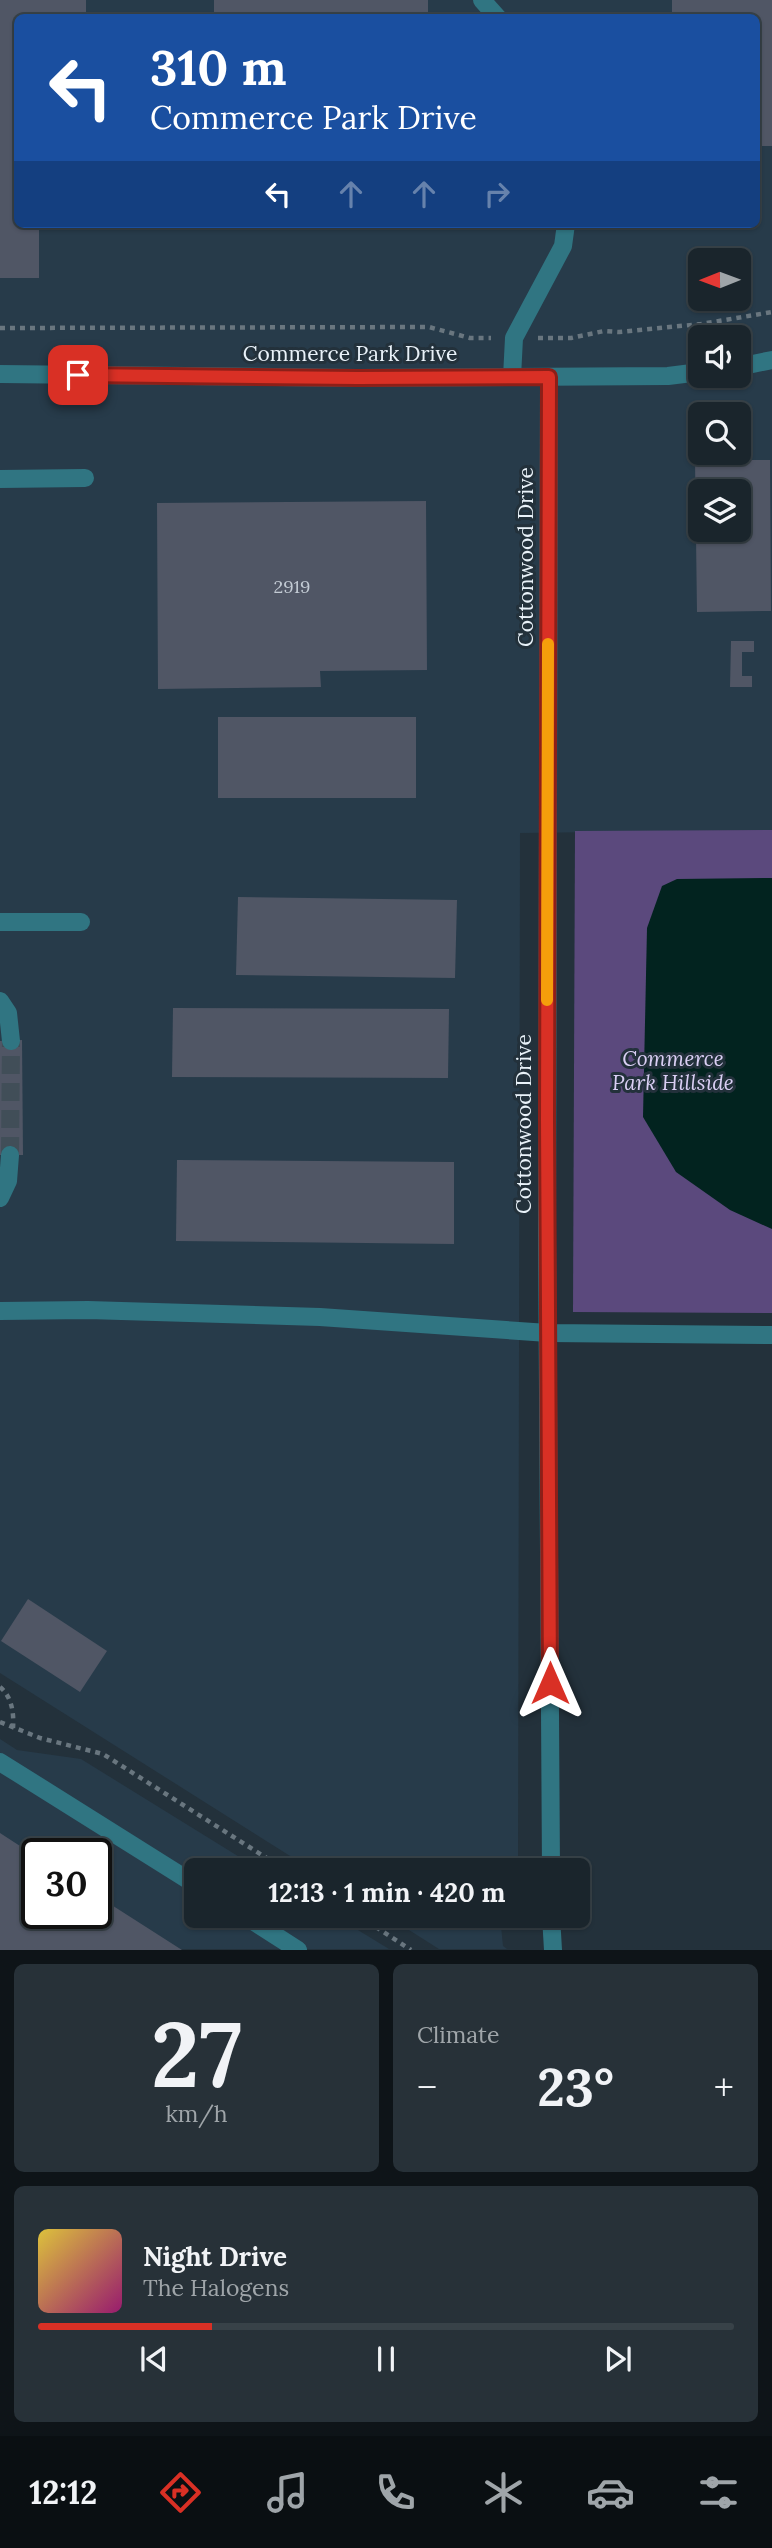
<!DOCTYPE html>
<html lang="en">
<head>
<meta charset="utf-8">
<style>
	body { margin:0; font-family:Lora,serif; background:#273138; color:#f1f3f6; height:100vh; display:flex; flex-direction:column; font-size:26px; white-space:nowrap }
	* { box-sizing:border-box; margin:0 }
	p { font-size:23px; color:#9fa5a9 }
	.icon { flex:none; width:38px; height:38px; fill:none; stroke:currentColor; stroke-width:2; stroke-linecap:round; stroke-linejoin:round }
	.map { position:relative; height:1950px; overflow:hidden }
	.side { display:flex; flex-direction:column; gap:14px; padding:14px; background:#0e1418; flex:1 }
	.side>* { flex:none }
	.guide { position:absolute; left:14px; top:14px; width:746px; height:214px; border-radius:10px; box-shadow:0 2px 5px #0004,0 0 0 2px #384248; background:#1a4fa0; color:#fff; overflow:hidden }
	.needle { width:46px; rotate:269deg }
	.fabs { position:absolute; left:688px; top:248px; display:grid; gap:14px }
	.fabs a { display:grid; place-items:center; width:63px; height:63px; border-radius:10px; background:#1a252c; box-shadow:0 2px 5px #0004,0 0 0 2px #384248; font-size:35px }
	.speed { position:absolute; left:21px; top:1838px; display:flex; gap:14px; font-size:35px; font-weight:700; text-align:center }
	.speed>* { display:grid; place-content:center; width:91px; height:91px; border-radius:50%; background:#1a252c; box-shadow:0 2px 5px #0004,0 0 0 2px #384248; line-height:1 }
	.speed .limit { border:4px solid #111; border-radius:10px; background:#fff; color:#111 }
	.pin { position:absolute; display:grid; place-items:center; width:60px; height:60px; color:#fff; margin:-30px; border-radius:14px; box-shadow:0 4px 10px #0006 }
	.me { position:absolute; width:77px; margin:-38px; rotate:0deg; stroke-linejoin:round; filter:drop-shadow(0 0 5px #0008) }
	.turn { display:flex; align-items:center; gap:24px; height:147px; padding:0 21px; font-size:32px }
	.turn .icon { width:91px; height:91px; stroke-width:2.5 }
	.turn b { display:block; font-size:49px; line-height:60px }
	.lanes { display:flex; align-items:center; height:66px; padding:0 21px; background:#0003; justify-content:center; gap:35px; direction:ltr }
	.lanes .off { opacity:.35 }
	.big { font-size:52px; font-weight:700; line-height:1.1 }
	.side .card { flex:1; display:flex; flex-direction:column; justify-content:center; gap:10px; min-width:0; padding:0 24px; border-radius:10px; background:#273138 }
	.side .dial { align-items:center; gap:0 }
	.dial b { font-size:91px; line-height:1 }
	.song { display:flex; align-items:center; gap:21px }
	.cover { width:84px; height:84px; border-radius:10px; background:linear-gradient(135deg,hsl(50 70% 55%),hsl(320 70% 35%)) }
	.played { height:7px; border-radius:4px; background:linear-gradient(90deg,#d93025 25%,#384248 25%) }
	.keys { display:flex; justify-content:space-around; direction:ltr }
	.heat { display:flex; justify-content:space-between; align-items:center; font-size:38px; direction:ltr }
	.side .tiles { flex:1; display:grid; gap:14px; grid-template-columns:1fr 1fr }
	.card:last-child { grid-column:span 2 }
	.trip { position:absolute; left:184px; top:1858px; width:406px; height:70px; border-radius:10px; background:#1a252c; box-shadow:0 2px 5px #0004,0 0 0 2px #384248; font-weight:700; line-height:70px; text-align:center }
	.dock { display:flex; height:112px; justify-content:space-around; align-items:center; background:#0a0f12; color:#9fa5a9 }
	.dock .icon { width:49px; height:49px }
	.dock .current { color:#d93025 }
	.dock b { font-size:32px; color:#f1f3f6 }
	.map>svg:first-child { display:block }
	.built { fill:#273b4a; fill-rule:evenodd }
	.green { fill:#5b497d }
	.water { fill:#02231f }
	.building { fill:#505665; fill-rule:evenodd }
	.lines { fill:none; stroke-linecap:round; stroke-linejoin:round }
	.minor-tunnel { stroke:#414e58; stroke-width:18; stroke-dasharray:18 9; stroke-linecap:butt }
	.path { stroke:#69767f; stroke-width:4.5; stroke-dasharray:5 5; stroke-linecap:butt }
	.minor { stroke:#307582; stroke-width:18 }
	.route-casing { stroke:#8d1f18; stroke-width:18 }
	.route { stroke:#d93025; stroke-width:12 }
	.slow { stroke:#f59e0b; stroke-width:12 }
	.labels { text-anchor:middle; stroke-width:6; stroke-linejoin:round; paint-order:stroke }
	.number-label { font-size:18px; fill:#c3cbd4 }
	.street-label { font-size:21px; fill:#e9f2f9; stroke:#23313b }
	.park-label { font-size:21px; font-style:italic; fill:#dacff4; stroke:#23313b }
</style>
</head>
<body>
<div class="map">
<svg width="772" height="1950" viewBox="0 0 772 1950">
	<rect width="100%" height="100%" fill="#23313b"/>
	<g class="built">
		<path d="M 0,0 L 772,0 L 772,830 L 520,833 L 518,1871 L 314,1871 L 0,1673 ZM 18,18 L 756,18 L 756,224 L 18,224 ZM 700,261 L 738,261 L 738,299 L 700,299 ZM 700,338 L 738,338 L 738,376 L 700,376 ZM 700,415 L 738,415 L 738,453 L 700,453 ZM 700,492 L 738,492 L 738,530 L 700,530 Z"/>
		<path d="M 0,1739 L 17,1750 L 81,1759 L 262,1871 L 196,1871 L 196,1916 L 335,1916 L 389,1949 L 0,1949 ZM 37,1853 L 96,1853 L 96,1913 L 37,1913 Z"/>
		<polygon points="387,1916 500,1916 503,1946 507,1949 439,1949"/>
	</g>
	<polygon class="green" points="772,830 772,1313 573,1312 575,831"/>
	<polygon class="water" points="772,878 772,1229 730,1210 676,1172 643,1117 647,928 662,886 677,879"/>
	<g class="building">
		<polygon points="0,0 86,0 86,18 18,18 18,224 39,224 39,278 0,278"/>
		<rect x="214" y="0" width="214" height="18"/>
		<polygon points="672,0 772,0 772,146 756,146 756,18 672,18"/>
		<path d="M 695,460 L 770,460 L 771,611 L 697,612 ZM 700,492 L 738,492 L 738,530 L 700,530 Z"/>
		<polygon points="426,501 427,670 320,671 321,687 158,689 157,503"/>
		<polygon points="731,641 754,641 754,652 742,652 742,676 752,676 752,687 730,687"/>
		<rect x="218" y="717" width="198" height="81"/>
		<polygon points="238,897 457,900 455,978 236,975"/>
		<polygon points="173,1008 449,1009 448,1078 172,1077"/>
		<polygon points="22,1040 23,1155 0,1155 0,1041"/>
		<polygon points="177,1160 454,1162 454,1244 176,1241"/>
		<polygon points="28,1599 107,1651 80,1692 1,1641"/>
		<polygon points="0,1833 37,1857 37,1913 96,1913 96,1895 182,1950 0,1950"/>
	</g>
	<g class="lines">
		<polyline class="minor-tunnel" points="10,1155 11,1041"/>
		<g class="path">
			<polyline points="0,328 429,327 470,338 491,338"/>
			<polyline points="538,338 571,338 604,331 619,332 701,324 772,312"/>
			<path d="M 0,1687 C 12,1697 14,1713 13,1728"/>
			<polyline points="0,1722 40,1738 103,1754 287,1871"/>
			<polyline points="359,1916 411,1950"/>
		</g>
		<g class="minor">
			<polyline points="482,0 498,18"/>
			<polyline points="738,367 772,360"/>
			<polyline points="0,374 357,378 668,376 700,372"/>
			<polyline points="512,377 514,338 563,246 566,224"/>
			<polyline points="549,377 547,1235 551,1871"/>
			<polyline points="0,479 85,478"/>
			<polyline points="0,922 81,922"/>
			<polyline points="0,1001 8,1013 11,1041"/>
			<polyline points="0,1198 8,1181 10,1155"/>
			<polyline points="0,1311 88,1310 320,1317 548,1333 772,1335"/>
			<polyline points="0,1762 196,1885"/>
			<polyline points="245,1916 298,1950"/>
			<polyline points="551,1916 553,1950"/>
		</g>
	</g>
	<g class="lines">
		<g class="route-casing">
			<polyline id="route" points="78,375 358,378 549,377 547,1120 550,1683"/>
		</g>
		<use href="#route" class="route"/>
		<polyline class="slow" points="547,1000 548,644"/>
	</g>
	<g class="labels">
		<g class="number-label">
			<text x="292" y="593">2919</text>
		</g>
		<g class="street-label">
			<text x="350" y="361">Commerce Park Drive</text>
			<text transform="translate(526 557) rotate(-90)" y="7">Cottonwood Drive</text>
			<text transform="translate(524 1124) rotate(-90)" y="7">Cottonwood Drive</text>
		</g>
		<g class="park-label">
			<text x="673" y="1066">Commerce<tspan x="673" dy="24">Park Hillside</tspan></text>
		</g>
	</g>
</svg>
<div class="fabs">
<a><svg class="needle" viewBox="-14 -14 28 28"><path d="M0-13l5 13h-10z" fill="#e53935"/><path d="M0 13l5-13h-10z" fill="#9fa5a9"/></svg></a>
<a><svg class="icon" aria-label="sound" viewBox="0 0 24 24"><path d="M4 9h4l5-4v14l-5-4H4zM17 9q2 3 0 6"/></svg></a>
<a><svg class="icon" aria-label="search" viewBox="0 0 24 24"><circle cx="10" cy="10" r="6"/><path d="M15 15l6 6"/></svg></a>
<a><svg class="icon" aria-label="layers" viewBox="0 0 24 24"><path d="M12 4l9 5-9 5-9-5zM3 14l9 5 9-5"/></svg></a>
</div>
<div class="speed"><div class="limit">30</div></div>
<div class="pin" style="left:78px;top:375px;background:#d93025"><svg class="icon" aria-label="arrive" viewBox="0 0 24 24"><path d="M6 21V4h12l-3 4 3 4H6"/></svg></div>
<svg class="me" style="left:550px;top:1683px" viewBox="-20 -20 40 40"><path d="M0-17L14 15 0 8-14 15z" fill="#d93025" stroke="#fff" stroke-width="4"/></svg>
<div class="trip">12:13 · 1 min · 420 m</div>
<div class="guide">
<div class="turn"><svg class="icon" aria-label="left" viewBox="0 0 24 24"><path d="M17 20v-9H6M10 6l-5 5 5 5"/></svg><div><b>310 m</b>Commerce Park Drive</div></div>
<div class="lanes"><svg class="icon" aria-label="left" viewBox="0 0 24 24"><path d="M17 20v-9H6M10 6l-5 5 5 5"/></svg><svg class="icon off" aria-label="ahead" viewBox="0 0 24 24"><path d="M12 20V5M6 11l6-6 6 6"/></svg><svg class="icon off" aria-label="ahead" viewBox="0 0 24 24"><path d="M12 20V5M6 11l6-6 6 6"/></svg><svg class="icon off" aria-label="right" viewBox="0 0 24 24"><path d="M7 20v-9h11M14 6l5 5-5 5"/></svg></div>
</div>
</div>
<section class="side">
<div class="tiles">
<div class="card dial"><b>27</b><p>km/h</p></div>
<div class="card"><p>Climate</p>
<div class="heat"><a>−</a><b class="big">23°</b><a>+</a></div>
</div>
<div class="card">
<div class="song"><i class="cover"></i><div><b>Night Drive</b><p>The Halogens</p></div></div>
<div class="played"></div>
<div class="keys"><svg class="icon" aria-label="previous" viewBox="0 0 24 24"><path d="M18 5L8 12l10 7zM5 5v14"/></svg><svg class="icon" aria-label="pause" viewBox="0 0 24 24"><path d="M8 5v14M16 5v14"/></svg><svg class="icon" aria-label="next" viewBox="0 0 24 24"><path d="M6 5l10 7-10 7zM19 5v14"/></svg></div>
</div>
</div>
</section>
<nav class="dock">
<b>12:12</b>
<svg class="icon current" aria-label="directions" viewBox="0 0 24 24"><path d="M12 3l9 9-9 9-9-9zM9 14v-3h6M13 9l2 2-2 2"/></svg>
<svg class="icon" aria-label="music" viewBox="0 0 24 24"><path d="M9 18V5l10-2v13"/><circle cx="6" cy="18" r="3"/><circle cx="16" cy="16" r="3"/></svg>
<svg class="icon" aria-label="phone" viewBox="0 0 24 24"><path d="M5 4h4l2 5-3 2q2 4 5 5l2-3 5 2v4C11 20 4 13 5 4z"/></svg>
<svg class="icon" aria-label="climate" viewBox="0 0 24 24"><path d="M12 3v18M4 7l16 10M4 17L20 7"/></svg>
<svg class="icon" aria-label="car" viewBox="0 0 24 24"><path d="M5 17H2v-5l4-1 3-4h7l3 4 3 1v5h-3M9 17h6M6 11h13"/><circle cx="7" cy="17" r="2"/><circle cx="17" cy="17" r="2"/></svg>
<svg class="icon" aria-label="filters" viewBox="0 0 24 24"><path d="M4 7h16M4 17h16"/><circle cx="9" cy="7" r="2"/><circle cx="15" cy="17" r="2"/></svg>
</nav>
</body>
</html>
